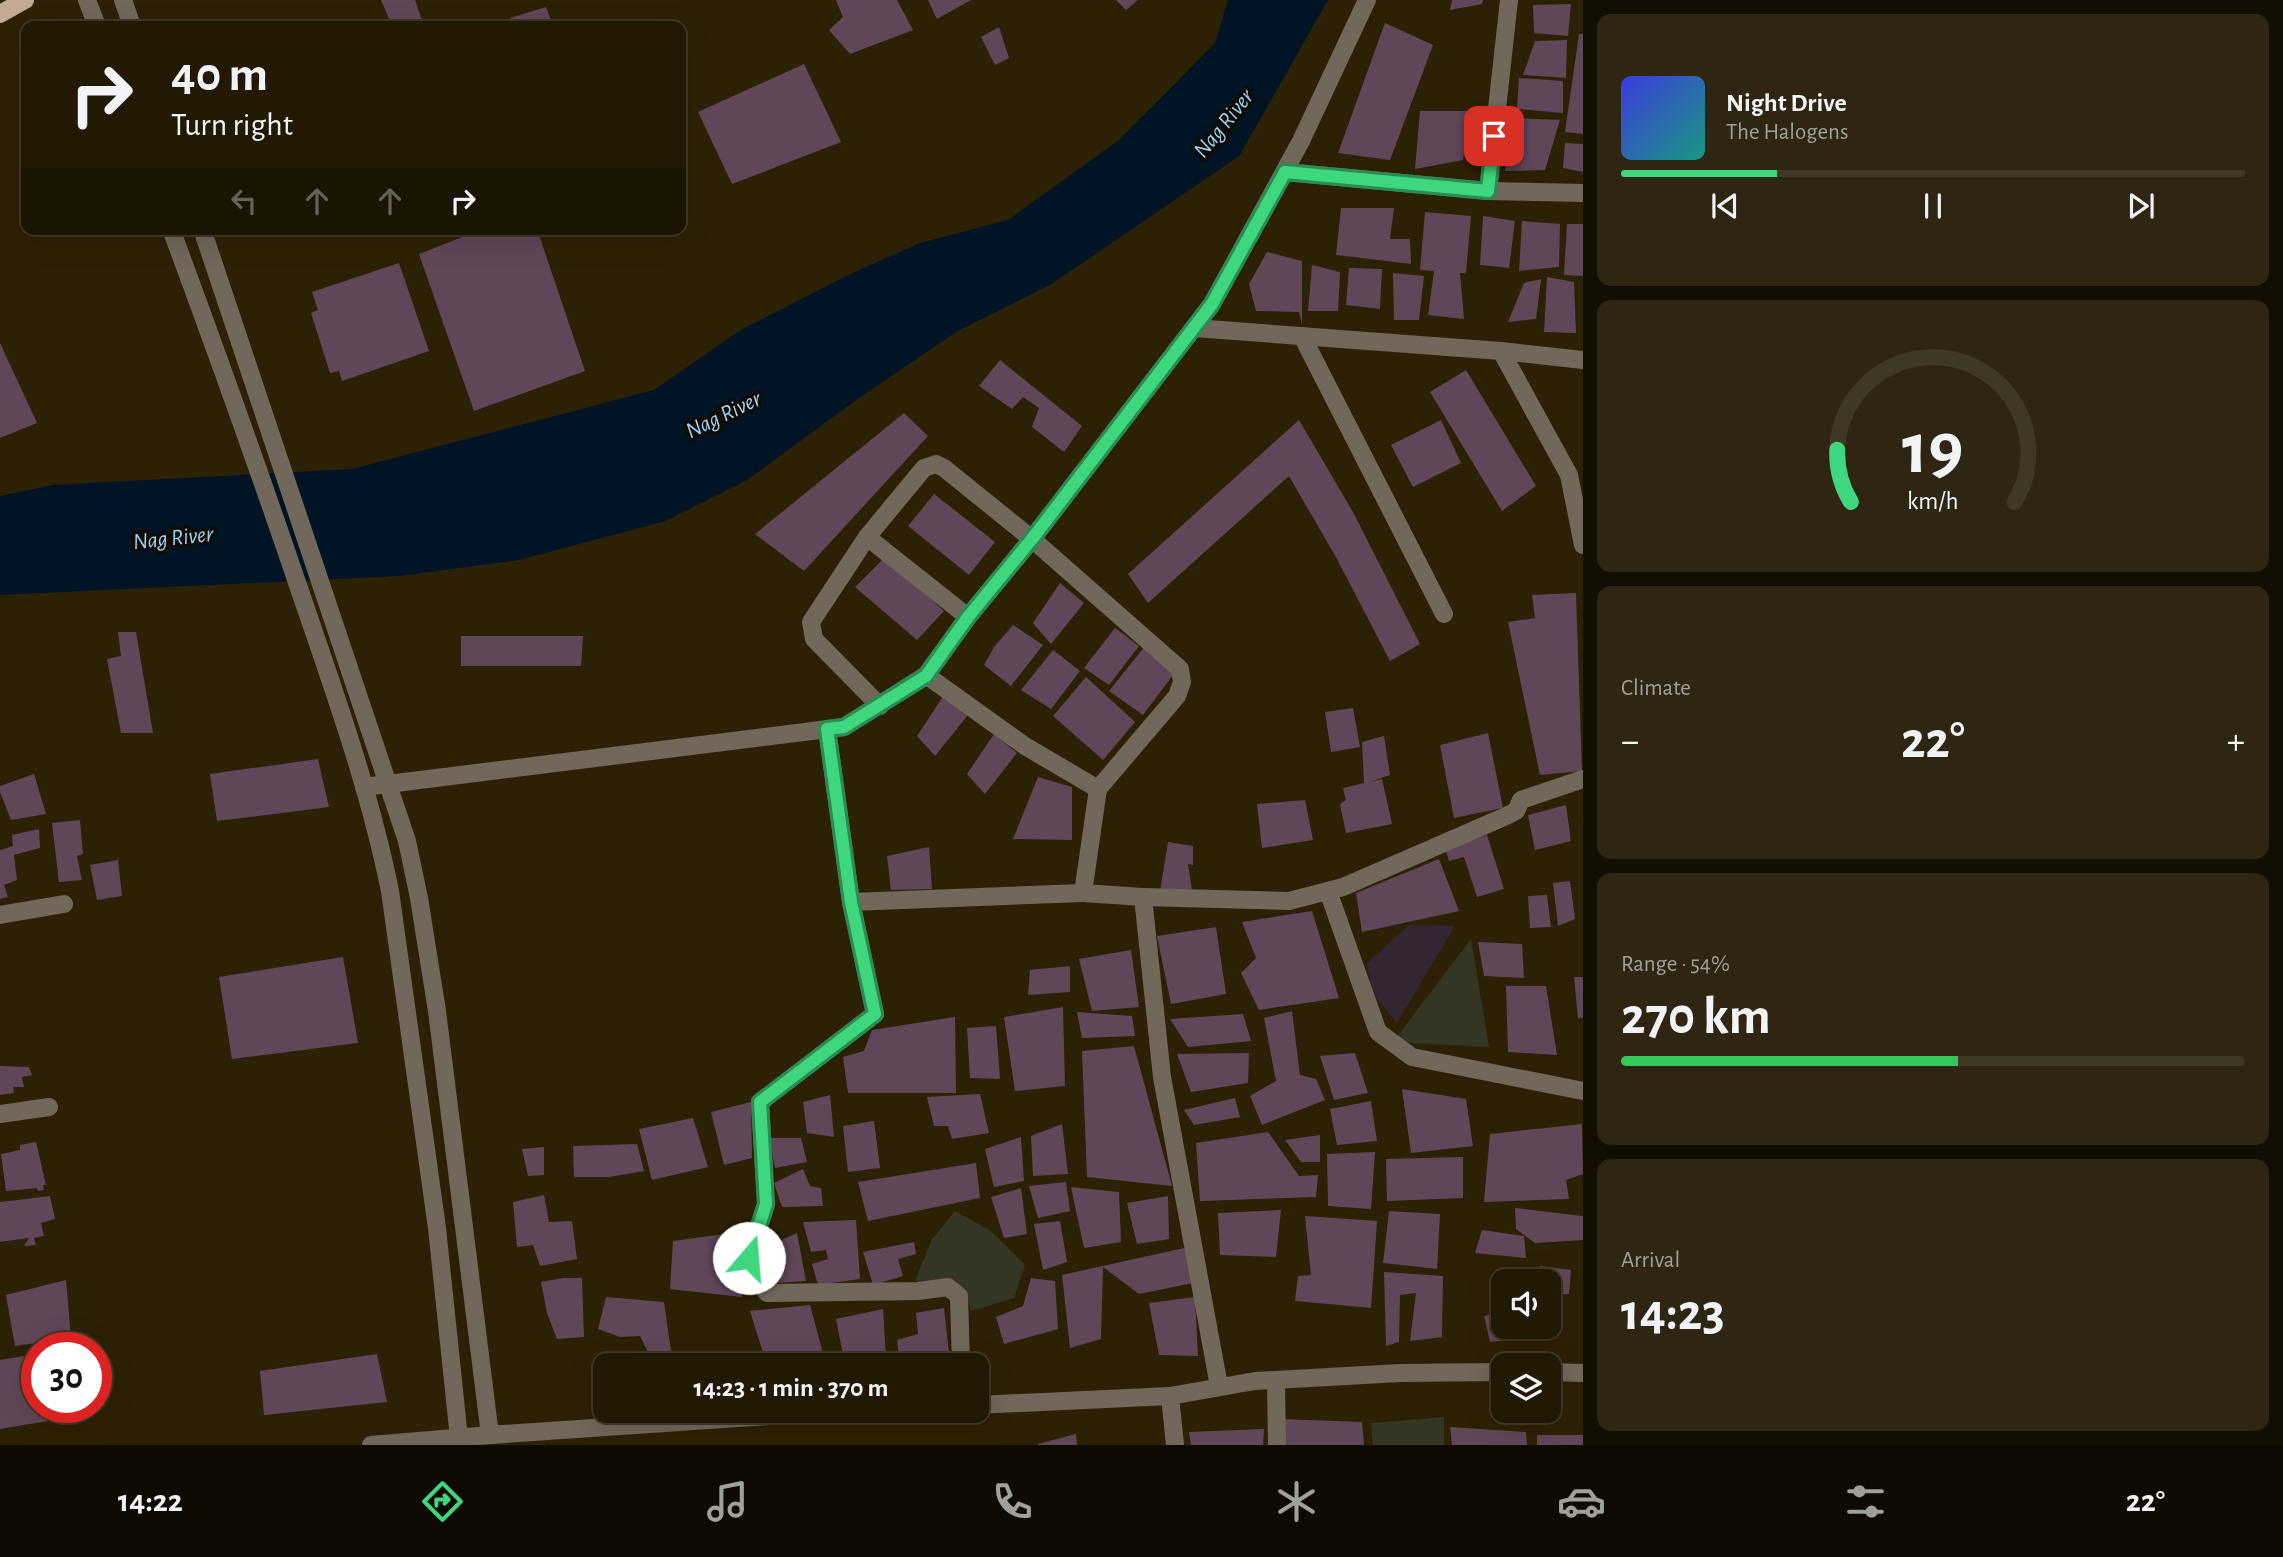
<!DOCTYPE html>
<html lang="en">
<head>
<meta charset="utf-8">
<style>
	body { margin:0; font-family:"Alegreya Sans",sans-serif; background:#2e2613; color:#f1f3f6; height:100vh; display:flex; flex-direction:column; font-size:26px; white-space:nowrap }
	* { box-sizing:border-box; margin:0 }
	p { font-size:23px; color:#a2a09a }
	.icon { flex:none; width:38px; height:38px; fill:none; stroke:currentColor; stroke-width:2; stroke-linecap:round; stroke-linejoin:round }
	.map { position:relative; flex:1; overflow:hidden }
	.sheet { display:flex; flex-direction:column; gap:14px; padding:14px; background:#130e02; width:700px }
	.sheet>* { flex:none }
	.guide { position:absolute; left:21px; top:21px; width:665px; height:214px; border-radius:14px; box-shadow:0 7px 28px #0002,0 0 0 2px #3f3826; background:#221904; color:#f1f3f6; overflow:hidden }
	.tools { position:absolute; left:1491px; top:1269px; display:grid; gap:14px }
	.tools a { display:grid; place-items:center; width:70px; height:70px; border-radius:14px; background:#221904; box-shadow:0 7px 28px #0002,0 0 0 2px #3f3826; font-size:35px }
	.speed { position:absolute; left:21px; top:1332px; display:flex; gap:14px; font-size:35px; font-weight:700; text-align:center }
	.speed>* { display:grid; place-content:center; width:91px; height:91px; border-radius:50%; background:#221904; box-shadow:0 7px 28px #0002,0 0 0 2px #3f3826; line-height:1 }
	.speed .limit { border:10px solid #d22; background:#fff; color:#111 }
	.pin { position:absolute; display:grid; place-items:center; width:60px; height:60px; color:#fff; margin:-30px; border-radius:14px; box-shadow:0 4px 10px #0006 }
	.me { position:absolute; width:77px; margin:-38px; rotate:18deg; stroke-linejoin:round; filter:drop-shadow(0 0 5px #0008) }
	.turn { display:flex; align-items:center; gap:24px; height:147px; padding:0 35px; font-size:32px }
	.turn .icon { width:91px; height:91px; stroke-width:2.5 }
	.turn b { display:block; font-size:49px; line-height:60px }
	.lanes { display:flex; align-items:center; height:66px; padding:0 35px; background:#0003; justify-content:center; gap:35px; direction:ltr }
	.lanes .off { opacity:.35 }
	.big { font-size:52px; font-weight:600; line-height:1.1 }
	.sheet .tile { flex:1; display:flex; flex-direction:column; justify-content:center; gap:10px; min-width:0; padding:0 24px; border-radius:14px; background:#2e2613 }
	.sheet .dial { align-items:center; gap:0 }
	.dial svg { height:182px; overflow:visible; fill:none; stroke:#3f3826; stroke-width:7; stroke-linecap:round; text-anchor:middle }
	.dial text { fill:#f1f3f6; stroke:none }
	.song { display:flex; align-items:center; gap:21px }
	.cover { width:84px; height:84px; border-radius:10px; background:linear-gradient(135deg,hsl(240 70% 55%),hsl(170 70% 35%)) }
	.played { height:7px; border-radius:4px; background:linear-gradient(90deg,#3fd77d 25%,#3f3826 25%) }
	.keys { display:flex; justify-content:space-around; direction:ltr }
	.heat { display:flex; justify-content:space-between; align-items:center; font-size:38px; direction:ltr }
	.charge { height:10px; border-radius:5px; background:linear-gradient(90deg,#34c759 54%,#3f3826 0) }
	.trip { position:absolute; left:593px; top:1353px; width:396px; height:70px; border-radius:14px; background:#221904; box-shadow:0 7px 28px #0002,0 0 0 2px #3f3826; font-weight:600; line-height:70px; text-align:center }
	.menu { display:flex; height:112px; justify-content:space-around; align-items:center; background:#0e0a02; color:#a2a09a }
	.menu .icon { width:49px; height:49px }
	.menu .on { color:#3fd77d }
	.menu b { font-size:32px; color:#f1f3f6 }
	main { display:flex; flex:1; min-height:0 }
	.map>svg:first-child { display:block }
	.commercial { fill:#332531 }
	.green { fill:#333623 }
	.water { fill:#001426 }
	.building { fill:#604659 }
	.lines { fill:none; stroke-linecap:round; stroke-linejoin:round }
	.minor { stroke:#71675b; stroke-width:18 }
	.major { stroke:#c1ab92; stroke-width:18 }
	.route-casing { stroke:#298c51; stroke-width:18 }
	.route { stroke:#3fd77d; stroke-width:12 }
	.labels { text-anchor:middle; stroke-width:7; stroke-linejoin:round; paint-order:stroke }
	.water-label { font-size:23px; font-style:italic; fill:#9dd4fc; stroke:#110c03 }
</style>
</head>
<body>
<main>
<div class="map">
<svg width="1583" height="1445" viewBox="0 0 1583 1445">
	<rect width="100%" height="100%" fill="#2d2105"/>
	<polygon class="commercial" points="1409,925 1455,926 1397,1023 1372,993 1367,963"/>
	<g class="green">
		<polygon points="1471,939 1489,1047 1393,1042"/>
		<polygon points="955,1211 991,1231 1025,1265 1014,1298 971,1311 966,1290 953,1279 915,1281 932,1239"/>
		<polygon points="1444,1417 1444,1445 1373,1445 1371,1423"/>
	</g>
	<polygon class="water" points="1228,0 1328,0 1239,156 1053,283 956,332 859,398 747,480 665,521 519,560 399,576 0,595 0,496 53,485 352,469 654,390 739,331 848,275 920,243 1008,220 1119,140 1215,43"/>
	<g class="building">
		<polygon points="381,0 415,0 424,26 392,26"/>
		<polygon points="836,0 897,0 913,30 850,54 829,30 843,17"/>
		<polygon points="928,0 971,0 937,19"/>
		<polygon points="1116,0 1138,0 1126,10"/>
		<polygon points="1452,0 1483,0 1482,4 1450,10"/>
		<polygon points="1571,4 1568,36 1534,33 1533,5"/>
		<polygon points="546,7 553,26 514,26 510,18"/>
		<polygon points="1385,23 1433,45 1390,160 1338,153"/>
		<polygon points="999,27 1009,58 995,65 981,37"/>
		<polygon points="1579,34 1583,34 1583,134 1565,132"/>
		<polygon points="1567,40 1566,78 1523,75 1535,41"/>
		<polygon points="804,64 841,142 732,184 698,112"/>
		<polygon points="1519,78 1563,81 1563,113 1517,109"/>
		<polygon points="1420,111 1470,111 1463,160 1415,169"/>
		<polygon points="1512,118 1560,120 1545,170 1505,171"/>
		<polygon points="1565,143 1583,144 1583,172 1563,168"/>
		<polygon points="1341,208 1394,208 1390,239 1410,239 1411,264 1336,255"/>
		<polygon points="1425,212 1471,216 1466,273 1460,273 1464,319 1428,315 1434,271 1420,270"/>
		<polygon points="1483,216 1515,221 1509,268 1480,265"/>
		<polygon points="1522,221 1560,224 1559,267 1519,271"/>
		<polygon points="1567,224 1583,224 1583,276 1564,275"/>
		<polygon points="483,229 537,229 585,371 474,411 419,254"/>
		<polygon points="1267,252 1302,261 1302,325 1299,312 1256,311 1249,284"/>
		<polygon points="399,263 429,351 342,381 339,371 330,373 311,313 318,310 312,292"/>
		<polygon points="1312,265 1340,272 1338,311 1308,311"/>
		<polygon points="1349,268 1382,269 1380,309 1346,305"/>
		<polygon points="1393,273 1424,276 1419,320 1394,320"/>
		<polygon points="1547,277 1574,282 1576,333 1544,332"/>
		<polygon points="1541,279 1536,319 1508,322 1524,283"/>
		<polygon points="0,343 37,423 0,438"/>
		<polygon points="1000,360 1082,426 1064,452 1032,427 1039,408 1023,397 1012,409 979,386"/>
		<polygon points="1466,370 1536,486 1502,511 1430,392"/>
		<polygon points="904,413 928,436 804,571 755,534"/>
		<polygon points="1299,420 1353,512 1420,644 1390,661 1337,559 1289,476 1148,603 1128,574"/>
		<polygon points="1441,420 1461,463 1413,487 1391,445"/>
		<polygon points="934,494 995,542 969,575 908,526"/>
		<polygon points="885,557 944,611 917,640 855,587"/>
		<polygon points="1060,583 1084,603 1051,644 1033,623"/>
		<polygon points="1576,593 1582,771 1540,775 1508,622 1535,618 1532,595"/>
		<polygon points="1013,625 1043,645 1011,686 984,665 994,647"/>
		<polygon points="1115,628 1139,646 1109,685 1084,668"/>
		<polygon points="118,632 136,632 153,733 121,733 107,659 121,656"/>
		<polygon points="461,636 583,636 581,666 461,666"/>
		<polygon points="1145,646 1176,671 1143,715 1109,691"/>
		<polygon points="1053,650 1080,671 1051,709 1021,690"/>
		<polygon points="1086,677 1135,722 1103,760 1053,716"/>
		<polygon points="944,695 968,715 935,756 917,736"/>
		<polygon points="1353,708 1360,747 1331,752 1325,712"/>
		<polygon points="1488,733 1503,808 1454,818 1440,745"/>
		<polygon points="994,734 1017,753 985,794 967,774"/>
		<polygon points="1384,736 1390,775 1369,782 1382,779 1392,824 1346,833 1340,804 1346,800 1343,788 1364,783 1362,742"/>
		<polygon points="318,759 329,807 217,821 210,774"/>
		<polygon points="34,774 46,814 11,820 0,792 0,786"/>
		<polygon points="1038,777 1072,787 1072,840 1013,839"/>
		<polygon points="1305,800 1313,840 1262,848 1257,804"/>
		<polygon points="1566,805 1571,841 1535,850 1528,815"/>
		<polygon points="80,820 83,854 77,856 82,880 59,882 52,823"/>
		<polygon points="39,829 40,848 14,855 17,880 4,885 8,897 0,899 0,850 13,846 12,835"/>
		<polygon points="1487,835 1504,889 1477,897 1464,857 1449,861 1445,848"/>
		<polygon points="1168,842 1193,846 1193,865 1188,864 1192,890 1160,891"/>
		<polygon points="929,847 932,889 891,890 887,856"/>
		<polygon points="1439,859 1459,911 1362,932 1356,893"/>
		<polygon points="118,860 122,896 97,900 90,865"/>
		<polygon points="1570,881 1575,919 1558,926 1553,883"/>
		<polygon points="1547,895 1551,927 1530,928 1528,896"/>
		<polygon points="1312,911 1339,998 1259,1010 1241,973 1256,958 1242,922"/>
		<polygon points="1216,927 1226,994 1171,1004 1157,936"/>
		<polygon points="1478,942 1522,944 1524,978 1484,976"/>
		<polygon points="1131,950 1139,1007 1092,1011 1079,959"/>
		<polygon points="343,957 358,1043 232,1059 219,977"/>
		<polygon points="1070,966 1070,992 1028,995 1030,970"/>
		<polygon points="1574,977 1583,977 1583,1018 1578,1018"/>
		<polygon points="1506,986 1546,986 1557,1055 1508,1052"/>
		<polygon points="1063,1007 1065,1086 1015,1091 1004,1017"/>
		<polygon points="1292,1011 1300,1075 1316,1079 1325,1100 1262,1125 1250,1096 1276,1081 1264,1018"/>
		<polygon points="1077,1012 1132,1016 1135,1036 1082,1038"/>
		<polygon points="1243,1014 1251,1041 1188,1047 1170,1019"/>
		<polygon points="955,1017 956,1093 848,1093 843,1057 864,1051 872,1030"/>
		<polygon points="996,1026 1000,1079 970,1078 967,1028"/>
		<polygon points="1134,1046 1172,1186 1087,1177 1082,1051"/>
		<polygon points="1249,1053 1248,1083 1191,1092 1177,1054"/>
		<polygon points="1355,1053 1368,1093 1334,1100 1320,1056"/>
		<polygon points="0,1066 29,1067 32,1075 22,1077 24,1087 13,1087 14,1093 0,1095"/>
		<polygon points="1402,1089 1466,1099 1473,1146 1411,1153"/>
		<polygon points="980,1094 989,1133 952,1139 948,1126 934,1126 927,1097"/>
		<polygon points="830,1095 834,1137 807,1133 803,1102"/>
		<polygon points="1235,1098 1240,1117 1194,1125 1184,1110"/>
		<polygon points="1371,1101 1377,1141 1337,1145 1330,1109"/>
		<polygon points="751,1102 752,1158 724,1165 711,1112"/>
		<polygon points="693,1118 708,1167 652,1180 639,1129"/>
		<polygon points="874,1121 880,1168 848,1172 843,1126"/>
		<polygon points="1062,1124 1068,1174 1033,1176 1031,1136"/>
		<polygon points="1582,1124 1583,1174 1566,1180 1569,1199 1484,1202 1490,1134"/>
		<polygon points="1268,1132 1299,1176 1318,1175 1316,1197 1200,1201 1196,1143"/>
		<polygon points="1320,1135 1320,1162 1301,1162 1285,1140"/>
		<polygon points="1021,1137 1024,1181 994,1187 985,1149"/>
		<polygon points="769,1138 801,1138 807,1162 775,1168"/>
		<polygon points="36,1142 46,1185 43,1185 44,1190 38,1191 37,1188 6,1191 1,1154 20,1150 20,1145"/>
		<polygon points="637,1144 644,1171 609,1177 574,1177 573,1146"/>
		<polygon points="544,1147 544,1175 528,1176 522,1149"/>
		<polygon points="1375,1152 1371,1209 1328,1206 1327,1154"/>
		<polygon points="1463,1157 1463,1198 1387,1201 1386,1159"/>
		<polygon points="976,1163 980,1198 868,1221 858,1182"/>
		<polygon points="803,1169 810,1186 821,1188 823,1206 782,1207 774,1183"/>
		<polygon points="1066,1182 1070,1211 1038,1218 1029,1186"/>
		<polygon points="1071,1187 1119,1192 1121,1242 1084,1248"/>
		<polygon points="1021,1188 1027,1234 1004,1238 991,1197"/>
		<polygon points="544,1195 549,1222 572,1221 577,1259 540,1266 533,1245 517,1247 513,1202"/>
		<polygon points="50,1196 55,1219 41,1223 44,1236 34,1238 36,1245 24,1246 29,1238 0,1242 0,1202"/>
		<polygon points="1168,1196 1169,1239 1137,1244 1127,1203"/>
		<polygon points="1515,1208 1583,1216 1583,1240 1535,1243 1516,1229"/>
		<polygon points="1281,1210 1276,1257 1220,1255 1218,1213"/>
		<polygon points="1389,1211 1440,1214 1437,1269 1383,1263"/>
		<polygon points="1305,1216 1377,1221 1371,1308 1295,1301 1298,1276 1311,1275"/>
		<polygon points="856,1220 860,1279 818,1285 812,1264 828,1259 826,1250 811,1252 803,1222"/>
		<polygon points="1060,1221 1067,1262 1043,1270 1034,1224"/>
		<polygon points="1482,1230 1524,1236 1526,1258 1475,1253"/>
		<polygon points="740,1232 742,1297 670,1289 673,1241"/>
		<polygon points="797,1233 806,1281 775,1283 766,1247"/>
		<polygon points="914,1242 916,1254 898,1259 903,1276 873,1285 863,1252"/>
		<polygon points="1189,1247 1193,1283 1139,1294 1103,1267 1101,1339 1070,1348 1062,1275"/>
		<polygon points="1540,1266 1571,1270 1569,1294 1549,1294 1549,1281 1541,1281"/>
		<polygon points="1384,1272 1443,1276 1442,1337 1410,1341 1416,1293 1400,1295 1399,1342 1386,1346"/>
		<polygon points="563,1278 582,1278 584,1337 557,1339 547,1313 541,1282"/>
		<polygon points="1031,1278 1055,1281 1058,1329 1004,1344 996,1317 1023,1306"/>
		<polygon points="66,1280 71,1338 15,1346 6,1295"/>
		<polygon points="606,1297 664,1302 673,1365 647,1365 647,1350 640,1336 620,1337 598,1329"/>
		<polygon points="1195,1297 1198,1356 1159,1355 1149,1303"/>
		<polygon points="810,1305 826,1365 800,1365 796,1351 764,1356 750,1311"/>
		<polygon points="944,1308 950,1362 900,1365 897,1340 918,1334 916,1313"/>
		<polygon points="883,1309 886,1358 862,1365 845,1365 836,1319"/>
		<polygon points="1503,1312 1503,1326 1538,1326 1538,1337 1490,1342 1484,1316"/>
		<polygon points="37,1354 37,1407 83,1407 84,1415 0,1429 0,1360"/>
		<polygon points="377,1354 387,1402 264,1415 260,1371"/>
		<polygon points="1279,1419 1362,1422 1364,1445 1283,1445"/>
		<polygon points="1450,1427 1526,1432 1527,1445 1452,1445"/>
		<polygon points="1264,1429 1263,1445 1191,1445 1189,1432"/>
		<polygon points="1076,1434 1077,1445 1038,1445 1038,1444"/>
		<rect x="1537" y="1435" width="46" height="10"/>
	</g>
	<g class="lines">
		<g class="minor">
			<polyline points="87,0 97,26"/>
			<polyline points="123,0 132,26"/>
			<polyline points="1285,172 1488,191 1583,193"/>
			<polyline points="1488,191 1509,0"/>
			<path d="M 171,229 C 217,353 261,476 303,600 C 336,696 370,792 390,891 L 437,1228 L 459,1438"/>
			<polyline points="202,229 407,841 419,898 437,1011 490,1435"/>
			<polyline points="1194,328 1501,351 1583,360"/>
			<polyline points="1302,336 1444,614"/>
			<polyline points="1501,351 1569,475 1583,545"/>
			<polyline points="867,537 968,617"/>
			<polyline points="926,675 1025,746 1098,789 1083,893 1143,897 1162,1077 1219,1386"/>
			<polyline points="880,706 814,639 811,622 867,537 924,468 936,464 944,468 1032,539 1180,669 1182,682 1177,696 1098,789"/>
			<polyline points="827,729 851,902 875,1014 760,1102 766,1204 749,1258 757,1278 767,1293 918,1291 948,1287 959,1296 961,1365"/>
			<polyline points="364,787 844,727 926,675 968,617 1032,539 1212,304 1301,141 1367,0"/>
			<polyline points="1328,891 1378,1032 1412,1057 1583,1091"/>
			<polyline points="1143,897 1289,901 1343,887 1504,817 1516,811 1521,800 1583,779"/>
			<polyline points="851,902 1083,893"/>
			<polyline points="0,915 64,904"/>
			<polyline points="0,1114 49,1107"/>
			<polyline points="1549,1372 1583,1373"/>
			<polyline points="1276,1380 1277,1445"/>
			<polyline points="1170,1396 1175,1445"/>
			<polyline points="976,1405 1170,1396 1255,1381 1400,1373 1503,1372"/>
			<polyline points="371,1445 490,1435 857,1410"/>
		</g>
		<polyline class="major" points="0,14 25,0"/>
	</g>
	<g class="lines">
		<g class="route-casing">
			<polyline id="route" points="749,1258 766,1204 760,1102 875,1014 851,902 827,729 844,727 926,676 968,617 1032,539 1212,304 1285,172 1488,191 1494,136"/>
		</g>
		<use href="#route" class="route"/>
	</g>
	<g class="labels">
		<g class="water-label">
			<text transform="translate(1223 123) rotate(-51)" y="8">Nag River</text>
			<text transform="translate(723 414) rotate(-26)" y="8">Nag River</text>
			<text transform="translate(173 537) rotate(-6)" y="8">Nag River</text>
		</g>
	</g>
</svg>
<div class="tools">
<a><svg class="icon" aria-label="sound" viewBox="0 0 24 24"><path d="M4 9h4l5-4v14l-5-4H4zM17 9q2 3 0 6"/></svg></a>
<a><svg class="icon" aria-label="layers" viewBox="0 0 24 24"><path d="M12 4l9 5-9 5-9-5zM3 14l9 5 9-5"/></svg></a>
</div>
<div class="speed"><div class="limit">30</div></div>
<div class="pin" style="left:1494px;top:136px;background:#d93025"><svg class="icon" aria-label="arrive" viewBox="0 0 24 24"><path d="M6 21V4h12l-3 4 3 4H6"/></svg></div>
<svg class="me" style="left:749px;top:1258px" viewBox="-20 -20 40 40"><circle r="19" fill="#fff"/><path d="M0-13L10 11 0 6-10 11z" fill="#3fd77d"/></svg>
<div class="trip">14:23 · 1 min · 370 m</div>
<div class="guide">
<div class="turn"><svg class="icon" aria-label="right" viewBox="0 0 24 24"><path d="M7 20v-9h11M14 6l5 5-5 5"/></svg><div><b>40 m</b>Turn right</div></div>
<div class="lanes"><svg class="icon off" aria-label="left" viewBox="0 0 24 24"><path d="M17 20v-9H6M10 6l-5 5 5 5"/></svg><svg class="icon off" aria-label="ahead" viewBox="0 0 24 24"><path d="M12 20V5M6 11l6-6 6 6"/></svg><svg class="icon off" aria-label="ahead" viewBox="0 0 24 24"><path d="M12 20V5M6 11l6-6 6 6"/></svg><svg class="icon" aria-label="right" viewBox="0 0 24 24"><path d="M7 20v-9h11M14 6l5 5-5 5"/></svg></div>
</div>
</div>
<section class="sheet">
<div class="tile">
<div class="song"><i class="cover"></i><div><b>Night Drive</b><p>The Halogens</p></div></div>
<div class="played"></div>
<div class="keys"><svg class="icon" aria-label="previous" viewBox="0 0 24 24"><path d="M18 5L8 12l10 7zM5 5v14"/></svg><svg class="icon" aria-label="pause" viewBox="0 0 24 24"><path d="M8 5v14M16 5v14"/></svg><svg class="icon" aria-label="next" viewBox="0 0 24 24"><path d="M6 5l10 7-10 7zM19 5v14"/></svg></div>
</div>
<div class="tile dial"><svg viewBox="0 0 100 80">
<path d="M14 69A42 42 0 1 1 86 69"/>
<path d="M14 69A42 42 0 0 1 8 46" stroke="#3fd77d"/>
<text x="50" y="56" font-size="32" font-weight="700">19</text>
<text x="50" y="72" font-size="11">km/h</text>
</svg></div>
<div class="tile"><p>Climate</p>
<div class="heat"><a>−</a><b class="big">22°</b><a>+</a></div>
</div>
<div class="tile"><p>Range · 54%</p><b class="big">270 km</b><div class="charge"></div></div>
<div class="tile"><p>Arrival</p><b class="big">14:23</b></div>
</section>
</main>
<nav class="menu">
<b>14:22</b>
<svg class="icon on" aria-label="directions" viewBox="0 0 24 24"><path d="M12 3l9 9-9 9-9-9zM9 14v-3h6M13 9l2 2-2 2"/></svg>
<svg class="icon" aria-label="music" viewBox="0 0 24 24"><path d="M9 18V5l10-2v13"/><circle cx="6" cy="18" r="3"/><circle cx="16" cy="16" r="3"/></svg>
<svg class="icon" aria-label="phone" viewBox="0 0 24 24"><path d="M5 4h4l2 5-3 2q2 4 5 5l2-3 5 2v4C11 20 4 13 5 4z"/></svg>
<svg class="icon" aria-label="climate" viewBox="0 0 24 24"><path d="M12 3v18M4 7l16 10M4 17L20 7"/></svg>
<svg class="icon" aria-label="car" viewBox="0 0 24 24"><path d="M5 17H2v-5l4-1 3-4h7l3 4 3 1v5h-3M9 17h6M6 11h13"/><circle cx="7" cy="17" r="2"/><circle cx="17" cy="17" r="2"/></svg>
<svg class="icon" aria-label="filters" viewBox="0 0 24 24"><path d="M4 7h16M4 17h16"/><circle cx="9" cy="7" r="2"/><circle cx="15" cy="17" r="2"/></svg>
<b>22°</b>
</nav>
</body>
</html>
